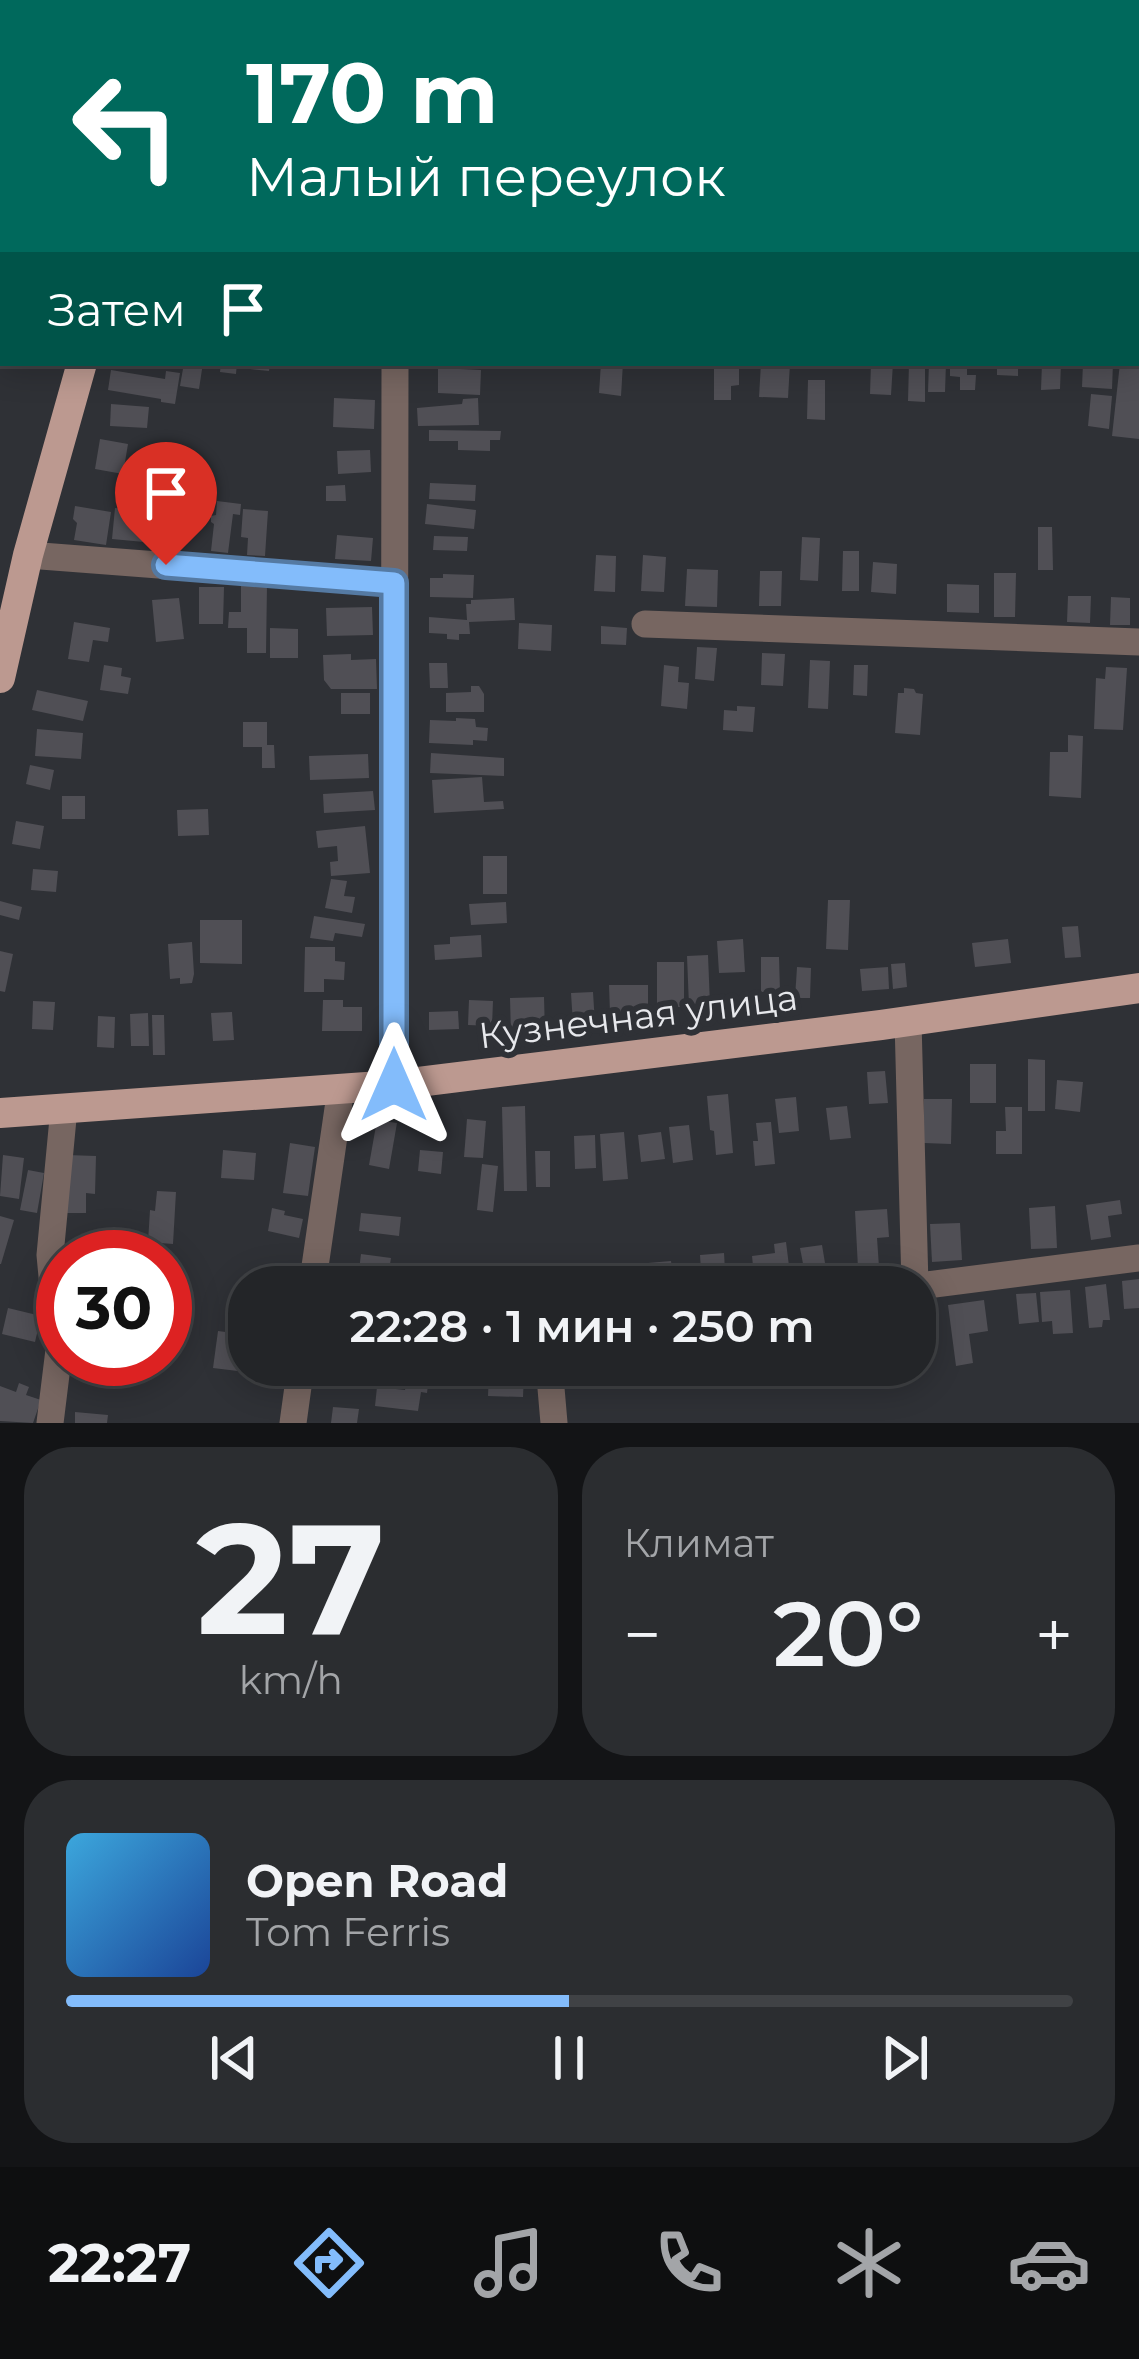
<!DOCTYPE html>
<html lang="ru">
<head>
<meta charset="utf-8">
<style>
	body { margin:0; font-family:Montserrat,sans-serif; background:#2b2d30; color:#f1f3f6; height:100vh; display:flex; flex-direction:column; font-size:45px; white-space:nowrap }
	* { box-sizing:border-box; margin:0 }
	p { font-size:39px; color:#a3a5a8 }
	.icon { flex:none; width:66px; height:66px; fill:none; stroke:currentColor; stroke-width:2; stroke-linecap:round; stroke-linejoin:round }
	.map { position:relative; height:1423px; overflow:hidden }
	.panel { display:flex; flex-direction:column; gap:24px; padding:24px; background:#131416; flex:1 }
	.panel>* { flex:none }
	.top-card { position:absolute; left:0px; top:0px; width:1140px; height:366px; box-shadow:0 6px 30px #0003,0 0 0 3px #404245; background:#00695c; color:#fff; overflow:hidden }
	.speed { position:absolute; left:36px; top:1230px; display:flex; gap:24px; font-size:60px; font-weight:700; text-align:center }
	.speed>* { display:grid; place-content:center; width:156px; height:156px; border-radius:50%; background:#232528; box-shadow:0 6px 30px #0003,0 0 0 3px #404245; line-height:1 }
	.speed .limit { border:18px solid #d22; background:#fff; color:#111 }
	.pin { position:absolute; display:grid; place-items:center; width:102px; height:102px; color:#fff; margin:-123px -51px; border-radius:50% 50% 50% 0; rotate:-45deg; box-shadow:0 0 12px #0007 }
	.pin .icon { rotate:45deg }
	.me { position:absolute; width:132px; margin:-66px; rotate:0deg; stroke-linejoin:round; filter:drop-shadow(0 0 9px #0008) }
	.turn { display:flex; align-items:center; gap:42px; height:252px; padding:0 48px; font-size:54px }
	.turn .icon { width:156px; height:156px; stroke-width:2.5 }
	.turn b { display:block; font-size:84px; line-height:102px }
	.then { display:flex; align-items:center; height:114px; padding:0 48px; background:#0003; gap:24px; font-size:45px }
	.big { font-size:90px; font-weight:600; line-height:1.1 }
	.panel .tile { flex:1; display:flex; flex-direction:column; justify-content:center; gap:18px; min-width:0; padding:0 42px; border-radius:48px; background:#2b2d30 }
	.panel .dial { align-items:center; gap:0 }
	.dial b { font-size:156px; line-height:1 }
	.song { display:flex; align-items:center; gap:36px }
	.cover { width:144px; height:144px; border-radius:18px; background:linear-gradient(135deg,hsl(200 70% 55%),hsl(220 70% 35%)) }
	.played { height:12px; border-radius:6px; background:linear-gradient(90deg,#83bcfb 50%,#404245 50%) }
	.keys { display:flex; justify-content:space-around; direction:ltr }
	.heat { display:flex; justify-content:space-between; align-items:center; font-size:66px; direction:ltr }
	.panel .tiles { flex:1; display:grid; gap:24px; grid-template-columns:1fr 1fr }
	.tile:last-child { grid-column:span 2 }
	.trip { position:absolute; left:228px; top:1266px; width:708px; height:120px; border-radius:48px; background:#232528; box-shadow:0 6px 30px #0003,0 0 0 3px #404245; font-weight:600; line-height:120px; text-align:center }
	.dock { display:flex; height:192px; justify-content:space-around; align-items:center; background:#0e0f10; color:#a3a5a8 }
	.dock .icon { width:84px; height:84px }
	.dock .selected { color:#83bcfb }
	.dock b { font-size:54px; color:#f1f3f6 }
	.map>svg:first-child { display:block }
	.building { fill:#504f55 }
	.lines { fill:none; stroke-linecap:round; stroke-linejoin:round }
	.minor { stroke:#776661; stroke-width:27 }
	.major { stroke:#bc9990; stroke-width:30 }
	.route-casing { stroke:#557aa3; stroke-width:30 }
	.route { stroke:#83bcfb; stroke-width:21 }
	.labels { text-anchor:middle; stroke-width:12; stroke-linejoin:round; paint-order:stroke }
	.street-label { font-size:36px; fill:#e7e8ec; stroke:#2f3136 }
</style>
</head>
<body>
<div class="map">
<svg width="1139" height="1423" viewBox="0 0 1139 1423">
	<rect width="100%" height="100%" fill="#2f3136"/>
	<g class="building">
		<polygon points="184,363 203,363 199,389 180,386"/>
		<polygon points="221,363 237,363 236,374 220,372"/>
		<polygon points="251,363 270,363 269,371 250,369"/>
		<polygon points="601,363 623,363 621,396 599,393"/>
		<polygon points="714,363 739,363 739,385 731,386 731,400 714,400"/>
		<polygon points="761,363 790,363 788,398 759,397"/>
		<polygon points="871,363 893,363 891,395 870,394"/>
		<polygon points="909,363 925,363 925,402 908,401"/>
		<polygon points="929,363 946,363 945,392 928,392"/>
		<polygon points="950,363 967,363 967,375 976,375 975,390 960,390 960,377 950,376"/>
		<polygon points="997,363 1018,363 1018,376 997,375"/>
		<polygon points="1042,363 1061,363 1060,389 1041,390"/>
		<polygon points="1083,363 1113,363 1112,389 1082,387"/>
		<polygon points="1120,363 1139,363 1139,439 1112,436"/>
		<polygon points="438,368 481,370 480,395 438,393"/>
		<polygon points="111,370 165,379 166,371 180,373 175,404 161,402 161,399 108,390"/>
		<polygon points="808,380 825,380 825,420 807,419"/>
		<polygon points="1091,394 1112,396 1109,429 1088,426"/>
		<polygon points="334,398 375,400 374,429 333,427"/>
		<polygon points="478,398 479,425 418,426 417,408 462,404 463,399"/>
		<polygon points="111,404 149,407 147,428 110,426"/>
		<polygon points="429,430 501,431 500,440 490,440 490,451 458,450 458,441 429,441"/>
		<polygon points="100,439 128,444 123,474 95,469"/>
		<polygon points="370,450 371,472 338,474 337,451"/>
		<polygon points="430,483 476,485 475,501 429,499"/>
		<polygon points="345,485 346,501 326,501 326,486"/>
		<polygon points="217,501 241,504 240,515 233,514 228,553 211,551 214,524 211,522 211,516 216,515"/>
		<polygon points="127,504 139,505 139,513 149,514 144,542 112,539 115,508 126,509"/>
		<polygon points="427,504 476,510 474,529 425,524"/>
		<polygon points="75,506 111,512 106,545 74,540 77,523 73,519"/>
		<polygon points="243,509 268,511 265,556 247,555 248,538 241,537"/>
		<polygon points="159,514 183,515 181,550 157,549"/>
		<polygon points="1038,527 1052,527 1053,570 1038,570"/>
		<polygon points="337,535 373,538 371,561 335,559"/>
		<polygon points="434,536 468,537 467,551 433,550"/>
		<polygon points="802,537 820,538 818,581 800,580"/>
		<polygon points="843,551 859,551 859,591 842,591"/>
		<polygon points="596,555 616,556 615,592 594,591"/>
		<polygon points="643,555 666,557 664,592 641,591"/>
		<polygon points="873,562 897,564 896,594 871,592"/>
		<polygon points="687,569 718,570 717,607 685,606"/>
		<polygon points="760,571 782,571 781,606 759,606"/>
		<polygon points="994,573 1016,573 1015,617 994,617"/>
		<polygon points="443,574 474,575 473,598 430,597 430,578 443,578"/>
		<polygon points="947,584 979,585 979,613 947,612"/>
		<polygon points="241,585 267,585 266,653 247,653 247,628 228,628 229,612 241,612"/>
		<polygon points="199,587 224,587 223,624 199,624"/>
		<polygon points="1068,596 1091,596 1090,623 1067,622"/>
		<polygon points="1111,597 1130,598 1130,625 1110,625"/>
		<polygon points="179,598 184,639 156,642 152,600"/>
		<polygon points="514,598 515,620 469,622 470,634 459,634 459,640 447,639 447,634 429,633 429,617 467,620 466,604 471,604 471,600"/>
		<polygon points="372,607 373,635 327,636 326,608"/>
		<polygon points="74,622 110,628 108,642 93,640 89,662 68,659"/>
		<polygon points="519,623 552,625 551,651 518,649"/>
		<polygon points="601,626 627,628 626,645 601,644"/>
		<polygon points="270,628 298,629 298,658 270,658"/>
		<polygon points="697,647 717,648 714,681 695,679"/>
		<polygon points="762,653 785,654 783,686 761,685"/>
		<polygon points="351,654 351,660 376,659 377,689 331,689 324,680 323,655"/>
		<polygon points="810,660 830,661 828,709 808,708"/>
		<polygon points="429,663 447,663 448,688 430,688"/>
		<polygon points="104,665 122,668 121,676 131,678 128,694 100,690"/>
		<polygon points="664,665 679,667 678,682 689,683 687,709 661,706"/>
		<polygon points="854,665 868,665 867,696 853,695"/>
		<polygon points="1106,667 1127,668 1123,730 1094,729 1096,678 1105,679"/>
		<polygon points="471,686 479,686 484,694 484,712 446,712 446,693 471,692"/>
		<polygon points="904,688 914,689 916,693 923,694 920,735 895,733 898,693 904,693"/>
		<polygon points="37,690 88,701 83,721 32,710"/>
		<rect x="341" y="693" width="29" height="21"/>
		<polygon points="737,706 755,707 753,732 723,730 724,710 737,711"/>
		<polygon points="456,718 475,719 476,727 488,728 487,741 473,740 473,745 429,743 430,720 456,721"/>
		<polygon points="243,722 267,722 267,745 274,745 275,768 262,768 262,747 243,747"/>
		<polygon points="37,729 83,733 81,759 35,756"/>
		<polygon points="1068,735 1083,736 1081,798 1049,796 1050,752 1068,752"/>
		<polygon points="431,753 504,758 504,776 430,773"/>
		<polygon points="368,754 369,778 310,780 309,756"/>
		<polygon points="30,765 54,770 50,790 26,784"/>
		<polygon points="482,777 484,802 503,801 504,809 434,813 432,780"/>
		<polygon points="373,791 375,810 324,813 323,794"/>
		<rect x="62" y="796" width="23" height="23"/>
		<polygon points="208,809 209,835 178,836 177,810"/>
		<polygon points="16,821 44,826 40,849 12,844"/>
		<polygon points="365,826 370,873 331,876 330,862 338,861 337,846 318,848 316,831"/>
		<rect x="483" y="856" width="24" height="38"/>
		<polygon points="33,869 58,871 56,892 31,890"/>
		<polygon points="331,879 347,881 344,896 355,897 352,913 325,908"/>
		<polygon points="828,900 850,900 848,950 826,949"/>
		<polygon points="0,901 22,907 19,920 0,915"/>
		<polygon points="506,902 507,923 471,925 469,904"/>
		<polygon points="314,916 365,924 362,937 335,933 333,941 310,938"/>
		<polygon points="200,920 242,920 242,964 200,963"/>
		<polygon points="1078,926 1081,957 1065,958 1062,927"/>
		<polygon points="481,935 482,957 435,960 434,945 450,944 450,937"/>
		<polygon points="743,939 745,972 719,973 717,941"/>
		<polygon points="1008,939 1011,963 975,967 972,943"/>
		<polygon points="192,942 194,974 192,983 180,984 180,978 170,979 168,944"/>
		<polygon points="305,947 335,947 335,961 345,962 344,980 324,979 324,992 304,992"/>
		<polygon points="0,951 13,954 5,992 0,991"/>
		<polygon points="708,955 710,1005 689,1006 687,956"/>
		<polygon points="761,957 779,957 780,992 761,992"/>
		<rect x="657" y="962" width="27" height="45"/>
		<polygon points="905,963 907,987 893,989 891,964"/>
		<polygon points="797,967 811,968 810,998 795,998"/>
		<polygon points="888,967 889,989 862,991 860,969"/>
		<polygon points="609,985 648,985 648,1012 610,1013"/>
		<polygon points="593,992 595,1023 573,1024 571,993"/>
		<polygon points="544,997 545,1033 511,1034 510,998"/>
		<polygon points="323,1000 343,1000 343,1007 362,1007 362,1031 322,1031"/>
		<polygon points="469,1000 493,1001 492,1026 468,1025"/>
		<polygon points="33,1001 55,1002 53,1030 32,1029"/>
		<polygon points="458,1011 459,1029 429,1030 429,1012"/>
		<polygon points="232,1012 234,1040 213,1041 211,1013"/>
		<polygon points="148,1013 149,1046 131,1046 130,1014"/>
		<polygon points="152,1015 164,1015 165,1055 153,1055"/>
		<polygon points="98,1016 115,1017 114,1048 97,1047"/>
		<polygon points="1028,1059 1045,1060 1045,1111 1028,1111"/>
		<rect x="970" y="1064" width="26" height="39"/>
		<polygon points="885,1071 888,1103 869,1104 867,1072"/>
		<polygon points="1057,1080 1083,1082 1080,1112 1055,1109"/>
		<polygon points="728,1094 733,1153 716,1155 714,1131 710,1130 707,1096"/>
		<polygon points="796,1097 799,1131 779,1133 775,1099"/>
		<polygon points="924,1099 952,1099 951,1144 924,1143"/>
		<polygon points="525,1106 527,1191 504,1191 502,1107"/>
		<polygon points="847,1106 851,1138 830,1140 826,1108"/>
		<polygon points="1005,1107 1022,1107 1022,1154 996,1154 996,1131 1006,1131"/>
		<polygon points="467,1119 486,1121 483,1158 464,1157"/>
		<polygon points="377,1120 397,1123 389,1169 369,1165"/>
		<polygon points="771,1122 775,1164 755,1166 753,1141 758,1141 756,1123"/>
		<polygon points="689,1125 693,1160 673,1163 669,1127"/>
		<polygon points="624,1132 628,1179 603,1181 600,1134"/>
		<polygon points="661,1132 665,1159 641,1162 638,1135"/>
		<polygon points="595,1135 596,1168 575,1169 574,1136"/>
		<polygon points="290,1143 315,1147 308,1196 283,1193"/>
		<polygon points="223,1150 256,1153 254,1180 221,1178"/>
		<polygon points="420,1150 443,1152 441,1174 418,1171"/>
		<polygon points="535,1151 550,1151 550,1187 536,1187"/>
		<polygon points="3,1155 24,1158 19,1199 0,1196"/>
		<polygon points="67,1155 96,1156 95,1194 86,1193 86,1213 66,1213"/>
		<polygon points="482,1164 498,1166 493,1212 477,1210"/>
		<polygon points="28,1170 44,1173 37,1213 20,1210"/>
		<polygon points="157,1191 176,1192 173,1244 148,1242 150,1210 155,1211"/>
		<polygon points="1120,1200 1122,1214 1108,1216 1111,1237 1091,1240 1086,1205"/>
		<polygon points="1055,1206 1057,1248 1031,1249 1029,1208"/>
		<polygon points="272,1208 285,1211 284,1215 303,1219 299,1238 268,1231"/>
		<polygon points="887,1209 889,1237 877,1238 879,1267 858,1268 855,1211"/>
		<polygon points="361,1213 401,1217 399,1236 359,1231"/>
		<polygon points="0,1216 14,1220 1,1264 0,1264"/>
		<polygon points="960,1223 962,1260 932,1262 930,1224"/>
		<polygon points="786,1242 791,1282 755,1285 752,1256 775,1253 774,1244"/>
		<polygon points="822,1245 827,1275 806,1279 800,1248"/>
		<polygon points="724,1253 726,1287 702,1287 700,1255"/>
		<polygon points="361,1254 391,1258 387,1283 358,1279"/>
		<polygon points="671,1261 674,1287 650,1287 648,1263"/>
		<polygon points="619,1272 620,1287 598,1287 597,1274"/>
		<polygon points="1139,1279 1139,1308 1124,1309 1122,1281"/>
		<polygon points="1106,1284 1110,1320 1103,1320 1102,1327 1089,1328 1085,1287"/>
		<polygon points="1070,1290 1073,1333 1053,1334 1052,1321 1042,1322 1040,1292"/>
		<polygon points="238,1291 249,1294 249,1329 232,1325"/>
		<polygon points="1036,1293 1039,1322 1019,1324 1016,1294"/>
		<polygon points="984,1300 988,1331 969,1334 973,1363 956,1366 948,1305"/>
		<polygon points="8,1308 41,1316 35,1342 2,1334"/>
		<polygon points="218,1331 249,1335 249,1365 258,1365 254,1373 213,1368"/>
		<polygon points="80,1359 130,1359 124,1366 80,1362"/>
		<polygon points="349,1365 378,1365 377,1371 349,1368"/>
		<polygon points="588,1365 643,1365 644,1374 590,1381"/>
		<polygon points="863,1365 885,1365 886,1374 864,1376"/>
		<polygon points="489,1373 524,1374 523,1397 488,1396"/>
		<polygon points="19,1383 29,1387 26,1395 41,1400 33,1423 0,1421 0,1386 16,1392"/>
		<polygon points="406,1383 428,1385 427,1393 421,1392 418,1411 375,1406 377,1387 405,1390"/>
		<polygon points="333,1407 359,1409 357,1423 331,1423"/>
		<polygon points="75,1412 108,1415 107,1423 75,1423"/>
	</g>
	<g class="lines">
		<g class="minor">
			<polyline points="348,0 349,3"/>
			<polyline points="0,117 3,117"/>
			<polyline points="1137,252 1139,252"/>
			<polyline points="0,262 3,262"/>
			<polyline points="1137,312 1139,313"/>
			<polyline points="28,555 394,583"/>
			<polyline points="645,624 1139,642"/>
			<polyline points="908,1021 915,1286"/>
			<polyline points="394,1085 395,363"/>
			<polyline points="312,1287 341,1088"/>
			<polyline points="911,1287 1139,1258"/>
			<polyline points="549,1365 554,1423"/>
			<polyline points="50,1423 59,1350 50,1255 64,1108"/>
			<polyline points="293,1423 301,1365"/>
		</g>
		<g class="major">
			<polyline points="192,3 193,0"/>
			<polyline points="0,678 28,555 82,363"/>
			<polyline points="0,1113 394,1085 881,1025 1139,988"/>
		</g>
	</g>
	<g class="lines">
		<g class="route-casing">
			<polyline id="route" points="166,565 394,583 394,1085"/>
		</g>
		<use href="#route" class="route"/>
	</g>
	<g class="labels">
		<g class="street-label">
			<text transform="translate(638 1016) rotate(-7)" y="13">Кузнечная улица</text>
		</g>
	</g>
</svg>
<div class="speed"><div class="limit">30</div></div>
<div class="pin" style="left:166px;top:565px;background:#d93025"><svg class="icon" aria-label="arrive" viewBox="0 0 24 24"><path d="M6 21V4h12l-3 4 3 4H6"/></svg></div>
<svg class="me" style="left:394px;top:1085px" viewBox="-20 -20 40 40"><path d="M0-17L14 15 0 8-14 15z" fill="#83bcfb" stroke="#fff" stroke-width="4"/></svg>
<div class="trip">22:28 · 1 мин · 250 m</div>
<div class="top-card">
<div class="turn"><svg class="icon" aria-label="left" viewBox="0 0 24 24"><path d="M17 20v-9H6M10 6l-5 5 5 5"/></svg><div><b>170 m</b>Малый переулок</div></div>
<div class="then">Затем<svg class="icon" aria-label="arrive" viewBox="0 0 24 24"><path d="M6 21V4h12l-3 4 3 4H6"/></svg></div>
</div>
</div>
<section class="panel">
<div class="tiles">
<div class="tile dial"><b>27</b><p>km/h</p></div>
<div class="tile"><p>Климат</p>
<div class="heat"><a>−</a><b class="big">20°</b><a>+</a></div>
</div>
<div class="tile">
<div class="song"><i class="cover"></i><div><b>Open Road</b><p>Tom Ferris</p></div></div>
<div class="played"></div>
<div class="keys"><svg class="icon" aria-label="previous" viewBox="0 0 24 24"><path d="M18 5L8 12l10 7zM5 5v14"/></svg><svg class="icon" aria-label="pause" viewBox="0 0 24 24"><path d="M8 5v14M16 5v14"/></svg><svg class="icon" aria-label="next" viewBox="0 0 24 24"><path d="M6 5l10 7-10 7zM19 5v14"/></svg></div>
</div>
</div>
</section>
<nav class="dock">
<b>22:27</b>
<svg class="icon selected" aria-label="directions" viewBox="0 0 24 24"><path d="M12 3l9 9-9 9-9-9zM9 14v-3h6M13 9l2 2-2 2"/></svg>
<svg class="icon" aria-label="music" viewBox="0 0 24 24"><path d="M9 18V5l10-2v13"/><circle cx="6" cy="18" r="3"/><circle cx="16" cy="16" r="3"/></svg>
<svg class="icon" aria-label="phone" viewBox="0 0 24 24"><path d="M5 4h4l2 5-3 2q2 4 5 5l2-3 5 2v4C11 20 4 13 5 4z"/></svg>
<svg class="icon" aria-label="climate" viewBox="0 0 24 24"><path d="M12 3v18M4 7l16 10M4 17L20 7"/></svg>
<svg class="icon" aria-label="car" viewBox="0 0 24 24"><path d="M5 17H2v-5l4-1 3-4h7l3 4 3 1v5h-3M9 17h6M6 11h13"/><circle cx="7" cy="17" r="2"/><circle cx="17" cy="17" r="2"/></svg>
</nav>
</body>
</html>
